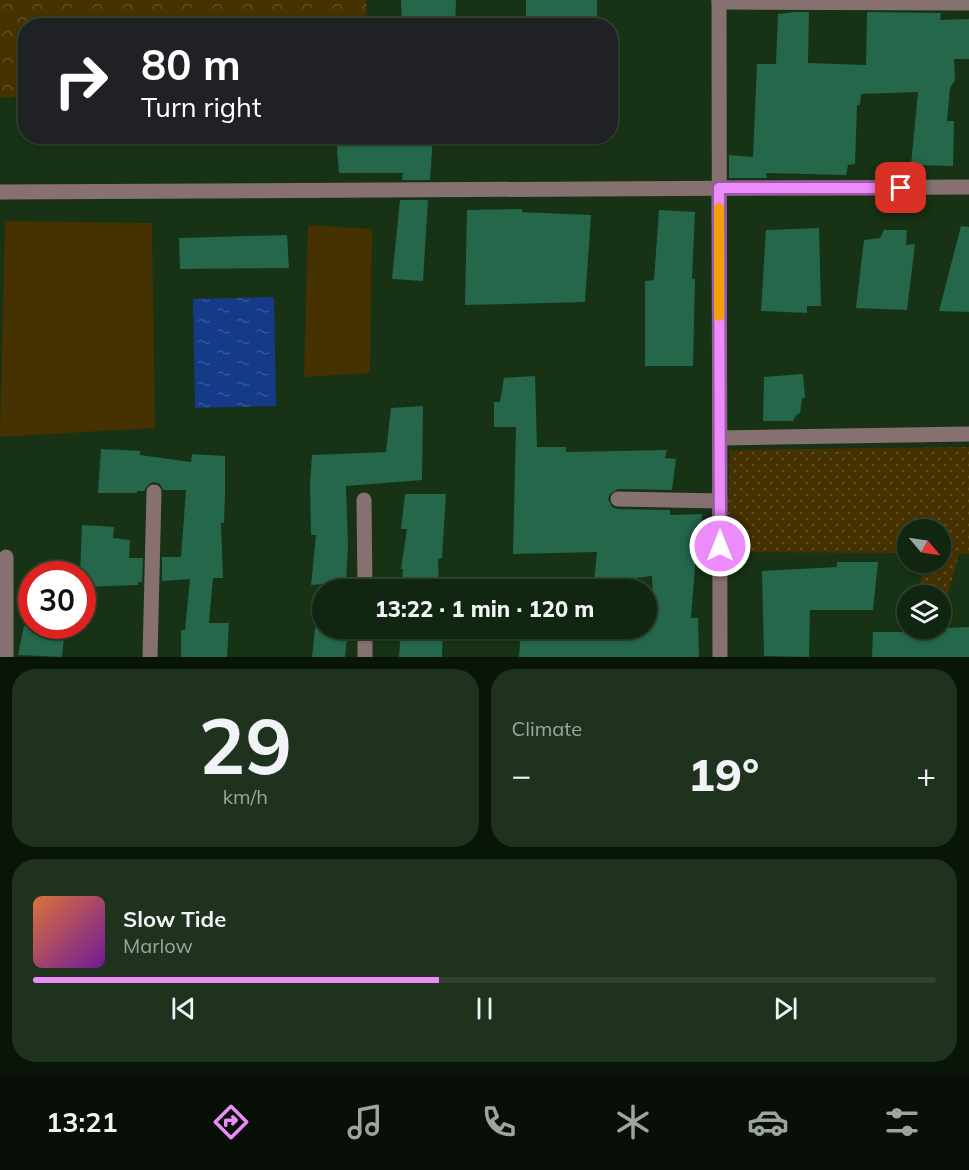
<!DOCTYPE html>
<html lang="en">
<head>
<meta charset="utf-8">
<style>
	body { margin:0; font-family:Mulish,sans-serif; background:#1e321e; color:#f1f3f6; height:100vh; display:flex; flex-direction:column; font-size:22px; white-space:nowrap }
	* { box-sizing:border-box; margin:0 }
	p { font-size:20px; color:#9ca59f }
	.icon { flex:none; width:33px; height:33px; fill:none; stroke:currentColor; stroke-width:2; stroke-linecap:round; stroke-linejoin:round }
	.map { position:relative; height:657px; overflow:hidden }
	.details { display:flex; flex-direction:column; gap:12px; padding:12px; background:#091509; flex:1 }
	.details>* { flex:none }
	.banner { position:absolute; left:18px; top:18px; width:600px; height:126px; border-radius:24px; box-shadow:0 2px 4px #0004,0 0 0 2px #304330; background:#202124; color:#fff; overflow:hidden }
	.needle { width:39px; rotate:119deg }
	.fabs { position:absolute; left:897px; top:519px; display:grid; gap:12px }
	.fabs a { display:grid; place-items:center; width:54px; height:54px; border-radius:50%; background:#112610; box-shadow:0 2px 4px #0004,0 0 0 2px #304330; font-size:30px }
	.speed { position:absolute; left:18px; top:561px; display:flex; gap:12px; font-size:30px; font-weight:700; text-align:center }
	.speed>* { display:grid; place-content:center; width:78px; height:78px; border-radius:50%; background:#112610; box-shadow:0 2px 4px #0004,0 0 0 2px #304330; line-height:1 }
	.speed .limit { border:9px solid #d22; background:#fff; color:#111 }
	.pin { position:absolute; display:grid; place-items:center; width:51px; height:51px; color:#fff; margin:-26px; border-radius:12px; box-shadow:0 3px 9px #0006 }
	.me { position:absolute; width:66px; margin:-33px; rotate:0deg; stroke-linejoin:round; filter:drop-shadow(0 0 4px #0008) }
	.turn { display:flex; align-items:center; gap:21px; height:126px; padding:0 24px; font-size:27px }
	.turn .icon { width:78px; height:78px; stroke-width:2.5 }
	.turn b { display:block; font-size:42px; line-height:51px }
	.big { font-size:45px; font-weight:800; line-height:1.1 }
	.details .widget { flex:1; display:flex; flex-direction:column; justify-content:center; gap:9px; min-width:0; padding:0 21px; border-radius:24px; background:#1e321e }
	.details .dial { align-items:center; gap:0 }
	.dial b { font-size:78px; line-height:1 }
	.song { display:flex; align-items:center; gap:18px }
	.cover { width:72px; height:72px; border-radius:9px; background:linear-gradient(135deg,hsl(20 70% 55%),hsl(280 70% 35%)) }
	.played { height:6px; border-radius:3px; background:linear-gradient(90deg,#ec8cfa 45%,#304330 45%) }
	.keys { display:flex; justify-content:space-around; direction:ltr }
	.heat { display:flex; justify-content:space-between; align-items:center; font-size:33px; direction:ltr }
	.details .tiles { flex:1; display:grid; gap:12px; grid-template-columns:1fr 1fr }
	.widget:last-child { grid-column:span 2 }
	.trip { position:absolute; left:312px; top:579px; width:345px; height:60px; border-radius:30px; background:#112610; box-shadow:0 2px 4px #0004,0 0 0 2px #304330; font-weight:800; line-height:60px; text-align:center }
	.dock { display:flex; height:96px; justify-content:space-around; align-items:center; background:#070f06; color:#9ca59f }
	.dock .icon { width:42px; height:42px }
	.dock .active { color:#ec8cfa }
	.dock b { font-size:27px; color:#f1f3f6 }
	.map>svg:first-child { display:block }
	.grass { fill:url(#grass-dots) }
	.park { fill:url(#park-crowns) }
	.garden { fill:#463101 }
	.water { fill:url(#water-ripples) }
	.building { fill:#24674b }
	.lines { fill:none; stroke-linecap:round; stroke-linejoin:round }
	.minor { stroke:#877170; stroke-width:15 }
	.route-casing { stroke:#995ba2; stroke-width:15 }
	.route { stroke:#ec8cfa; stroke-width:10 }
	.slow { stroke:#f59e0b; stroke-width:10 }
</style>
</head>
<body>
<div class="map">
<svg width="969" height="657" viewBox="0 0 969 657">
	<defs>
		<pattern id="grass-dots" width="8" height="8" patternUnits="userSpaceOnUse" patternTransform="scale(1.5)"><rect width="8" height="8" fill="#463101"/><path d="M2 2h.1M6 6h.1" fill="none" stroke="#604f25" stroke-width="1.8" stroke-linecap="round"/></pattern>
		<pattern id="park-crowns" width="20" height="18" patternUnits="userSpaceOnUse" patternTransform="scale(1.5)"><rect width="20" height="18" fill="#463101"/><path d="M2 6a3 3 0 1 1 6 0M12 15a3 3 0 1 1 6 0" fill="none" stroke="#604f25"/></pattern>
		<pattern id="water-ripples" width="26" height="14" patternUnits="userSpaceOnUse" patternTransform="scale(1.5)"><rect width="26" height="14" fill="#143a88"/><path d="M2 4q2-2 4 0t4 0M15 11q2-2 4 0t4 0" fill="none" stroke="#355698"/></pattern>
	</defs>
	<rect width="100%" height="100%" fill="#173215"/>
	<polygon class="grass" points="969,447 969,554 959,554 944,609 941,609 940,596 917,595 926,563 940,562 940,530 908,530 907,553 727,552 730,450"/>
	<polygon class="park" points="0,0 366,0 368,25 26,26 25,96 0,98"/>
	<g class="garden">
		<polygon points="5,221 152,223 155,428 0,437"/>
		<polygon points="308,225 372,229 370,373 304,377"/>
	</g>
	<polygon class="water" points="274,297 276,406 195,408 193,299"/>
	<g class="building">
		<polygon points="401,0 456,0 455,26 402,26"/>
		<rect x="526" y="0" width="71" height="26"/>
		<polygon points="795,12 809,12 808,63 866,65 867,12 941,13 940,20 969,19 969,59 954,59 955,80 950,88 947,121 954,121 953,166 911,165 918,92 861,94 860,105 857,105 855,164 848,165 846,175 766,173 767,178 729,178 729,155 753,157 757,64 776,64 778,14"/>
		<polygon points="336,136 433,136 430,180 402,180 403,173 339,173"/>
		<polygon points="400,200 428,200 423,281 392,279"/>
		<polygon points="522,209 522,212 591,215 585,302 465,305 467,210"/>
		<polygon points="659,210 695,212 692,279 695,279 693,366 645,366 645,281 654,280"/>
		<polygon points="961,226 969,227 969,312 939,311"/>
		<polygon points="819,228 821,306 807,306 807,313 761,311 766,230"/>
		<polygon points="884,230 907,230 906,245 915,244 907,310 856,308 864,240 880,238"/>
		<polygon points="287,235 289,268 180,269 179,238"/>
		<polygon points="803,374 805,397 802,399 800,413 796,415 793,421 763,421 764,377"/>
		<polygon points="535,376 537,447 566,447 566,452 667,450 665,458 676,459 672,490 618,489 610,494 608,499 612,507 617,509 670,510 670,515 702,514 698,554 696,554 691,618 698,618 699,657 519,657 521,628 649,628 653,604 652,576 594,583 597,552 513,554 516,427 494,427 494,402 500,402 504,378"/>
		<polygon points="423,406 422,480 346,486 348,546 346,582 311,585 316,535 311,535 310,484 312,455 386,452 391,408"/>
		<polygon points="101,449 140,451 140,455 191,462 192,454 225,456 225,495 224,523 221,523 223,578 213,578 209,623 229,623 227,657 181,657 181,630 185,630 190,579 162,581 162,557 181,557 186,490 163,490 160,484 154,482 149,484 144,491 137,491 137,493 98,493"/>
		<polygon points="405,494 446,494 442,558 438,559 439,590 401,590 403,569 401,569 407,529 401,529"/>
		<polygon points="82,525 114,527 113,538 130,540 129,558 143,558 142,582 138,582 138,585 83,587 84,574 80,574"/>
		<polygon points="837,562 878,562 873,610 810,610 809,657 764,656 762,571 837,567"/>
		<polygon points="24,626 65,626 62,657 18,655"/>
		<polygon points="969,627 969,657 872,657 873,632 946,632 946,628"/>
		<polygon points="315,628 348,628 345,657 312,657"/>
		<polygon points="401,628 443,628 442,657 399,657"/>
	</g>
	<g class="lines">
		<g class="minor">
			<polyline points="719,0 720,657"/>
			<polyline points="719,2 969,3"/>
			<polyline points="0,192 969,187"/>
			<polyline points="720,438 969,434"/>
			<polyline points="618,499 720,501"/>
			<polyline points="364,500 365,590"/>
			<polyline points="365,628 365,657"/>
			<polyline points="6,657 6,557"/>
			<polyline points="150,657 154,492"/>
		</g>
	</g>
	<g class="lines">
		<g class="route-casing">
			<polyline id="route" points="720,546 719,188 901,188"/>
		</g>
		<use href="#route" class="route"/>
		<polyline class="slow" points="719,208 719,316"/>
	</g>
</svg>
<div class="fabs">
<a><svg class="needle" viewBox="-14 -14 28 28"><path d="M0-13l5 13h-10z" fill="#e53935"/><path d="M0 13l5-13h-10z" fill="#9ca59f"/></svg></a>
<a><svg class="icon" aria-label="layers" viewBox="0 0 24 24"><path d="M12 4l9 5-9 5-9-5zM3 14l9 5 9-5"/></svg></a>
</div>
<div class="speed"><div class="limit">30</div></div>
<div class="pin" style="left:901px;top:188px;background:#d93025"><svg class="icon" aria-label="arrive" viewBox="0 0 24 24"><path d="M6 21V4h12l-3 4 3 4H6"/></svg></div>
<svg class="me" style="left:720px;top:546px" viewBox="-20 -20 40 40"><circle r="17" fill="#ec8cfa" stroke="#fff" stroke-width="3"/><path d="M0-11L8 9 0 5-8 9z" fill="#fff"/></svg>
<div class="trip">13:22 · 1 min · 120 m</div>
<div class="banner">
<div class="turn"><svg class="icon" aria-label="right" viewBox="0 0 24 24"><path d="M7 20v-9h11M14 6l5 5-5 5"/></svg><div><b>80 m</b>Turn right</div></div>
</div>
</div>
<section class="details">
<div class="tiles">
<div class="widget dial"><b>29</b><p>km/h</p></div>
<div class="widget"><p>Climate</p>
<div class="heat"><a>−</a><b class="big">19°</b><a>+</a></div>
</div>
<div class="widget">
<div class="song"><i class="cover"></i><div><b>Slow Tide</b><p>Marlow</p></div></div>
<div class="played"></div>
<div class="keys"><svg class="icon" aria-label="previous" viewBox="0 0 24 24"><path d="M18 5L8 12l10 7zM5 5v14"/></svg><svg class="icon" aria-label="pause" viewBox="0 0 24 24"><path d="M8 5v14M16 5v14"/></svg><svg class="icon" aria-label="next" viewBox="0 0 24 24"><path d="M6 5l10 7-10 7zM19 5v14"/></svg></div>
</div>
</div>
</section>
<nav class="dock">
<b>13:21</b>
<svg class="icon active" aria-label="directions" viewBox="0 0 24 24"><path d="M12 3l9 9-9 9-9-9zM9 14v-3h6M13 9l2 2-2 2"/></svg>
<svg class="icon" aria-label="music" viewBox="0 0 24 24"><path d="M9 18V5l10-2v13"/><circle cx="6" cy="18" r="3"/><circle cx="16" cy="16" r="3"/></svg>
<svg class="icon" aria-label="phone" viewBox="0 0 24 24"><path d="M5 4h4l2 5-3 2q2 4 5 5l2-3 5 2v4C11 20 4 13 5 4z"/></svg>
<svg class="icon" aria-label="climate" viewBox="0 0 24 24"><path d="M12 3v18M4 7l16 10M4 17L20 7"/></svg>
<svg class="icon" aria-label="car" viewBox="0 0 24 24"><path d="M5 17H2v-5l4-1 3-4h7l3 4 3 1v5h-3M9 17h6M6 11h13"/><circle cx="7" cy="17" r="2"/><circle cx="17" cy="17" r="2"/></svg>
<svg class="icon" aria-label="filters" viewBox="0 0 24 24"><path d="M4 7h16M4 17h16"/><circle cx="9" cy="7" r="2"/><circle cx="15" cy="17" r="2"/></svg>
</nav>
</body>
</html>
